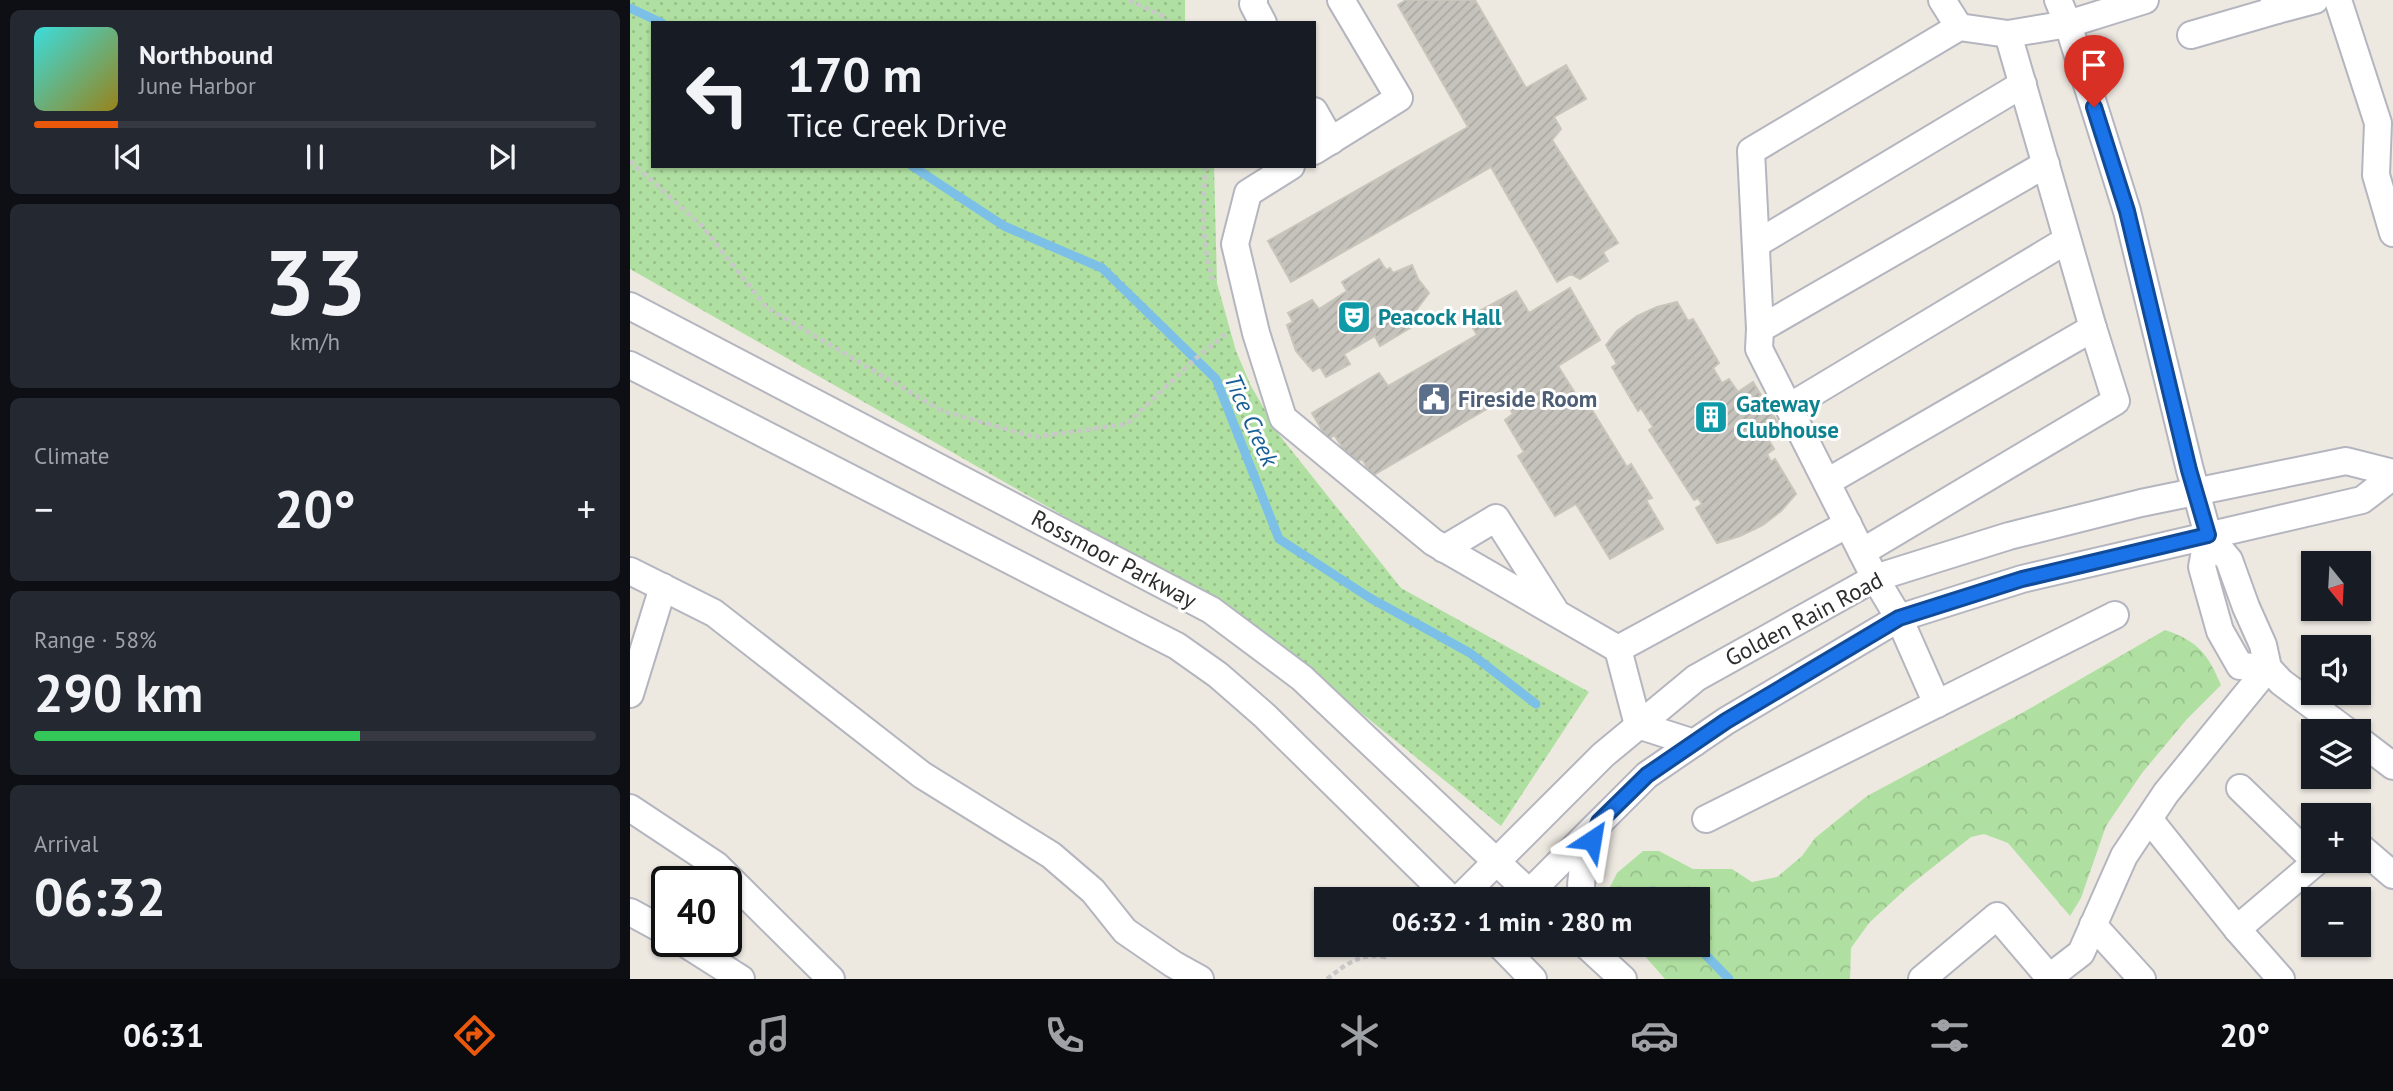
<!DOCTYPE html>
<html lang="en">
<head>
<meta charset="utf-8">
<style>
	body { margin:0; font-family:"PT Sans",sans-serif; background:#242831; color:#f1f3f6; height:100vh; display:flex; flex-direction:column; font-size:26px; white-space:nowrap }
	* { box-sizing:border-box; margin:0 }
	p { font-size:23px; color:#9ea1a6 }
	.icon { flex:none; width:38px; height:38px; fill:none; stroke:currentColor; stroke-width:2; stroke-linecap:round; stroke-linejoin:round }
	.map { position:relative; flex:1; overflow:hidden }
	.details { display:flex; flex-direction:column; gap:10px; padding:10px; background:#0d0f14; width:630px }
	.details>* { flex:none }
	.banner { position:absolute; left:21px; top:21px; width:665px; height:147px; border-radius:0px; box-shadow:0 2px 5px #0004; background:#171b24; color:#f1f3f6; overflow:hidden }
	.needle { width:46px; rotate:162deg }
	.fabs { position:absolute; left:1671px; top:551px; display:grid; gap:14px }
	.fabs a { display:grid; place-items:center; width:70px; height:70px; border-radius:0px; background:#171b24; box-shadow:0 2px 5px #0004; font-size:35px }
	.speed { position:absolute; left:21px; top:866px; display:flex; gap:14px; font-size:35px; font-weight:700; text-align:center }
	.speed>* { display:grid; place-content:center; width:91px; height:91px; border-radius:50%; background:#171b24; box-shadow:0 2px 5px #0004; line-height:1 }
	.speed .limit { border:4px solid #111; border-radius:10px; background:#fff; color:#111 }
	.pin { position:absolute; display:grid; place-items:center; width:60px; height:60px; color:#fff; margin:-72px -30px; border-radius:50% 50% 50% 0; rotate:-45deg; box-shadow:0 0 7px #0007 }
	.pin .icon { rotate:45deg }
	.me { position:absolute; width:77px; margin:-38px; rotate:33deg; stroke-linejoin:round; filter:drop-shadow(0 0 5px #0008) }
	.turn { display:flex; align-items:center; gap:24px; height:147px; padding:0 21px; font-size:32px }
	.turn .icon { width:91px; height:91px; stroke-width:2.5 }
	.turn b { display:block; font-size:49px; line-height:60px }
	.big { font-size:52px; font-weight:800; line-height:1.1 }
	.details .card { flex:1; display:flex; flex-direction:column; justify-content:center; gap:10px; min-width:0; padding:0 24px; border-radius:10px; background:#242831 }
	.details .dial { align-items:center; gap:0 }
	.dial b { font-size:91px; line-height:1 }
	.song { display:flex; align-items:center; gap:21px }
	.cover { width:84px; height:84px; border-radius:10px; background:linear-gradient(135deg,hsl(180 70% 55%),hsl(50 70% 35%)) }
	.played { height:7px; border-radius:4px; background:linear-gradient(90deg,#ea580c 15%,#363941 15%) }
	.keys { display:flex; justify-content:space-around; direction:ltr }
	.heat { display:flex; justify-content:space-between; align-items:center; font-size:38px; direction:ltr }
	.charge { height:10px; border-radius:5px; background:linear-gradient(90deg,#34c759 58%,#363941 0) }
	.trip { position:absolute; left:684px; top:887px; width:396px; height:70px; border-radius:0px; background:#171b24; box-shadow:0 2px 5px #0004; font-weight:800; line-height:70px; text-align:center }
	.menu { display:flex; height:112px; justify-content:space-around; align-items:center; background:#090b0e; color:#9ea1a6 }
	.menu .icon { width:49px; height:49px }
	.menu .active { color:#ea580c }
	.menu b { font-size:32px; color:#f1f3f6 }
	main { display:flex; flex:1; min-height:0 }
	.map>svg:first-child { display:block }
	.grass { fill:url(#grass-dots) }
	.forest { fill:url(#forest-crowns) }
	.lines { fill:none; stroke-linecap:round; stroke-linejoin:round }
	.stream { stroke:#7cc0e7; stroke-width:9 }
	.building { fill:url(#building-hatch); stroke:#c9c5ba; stroke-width:2 }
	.minor-casing { stroke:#b4b5bf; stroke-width:30 }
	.path { stroke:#c8c8c8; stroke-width:4.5; stroke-dasharray:5 3.5; stroke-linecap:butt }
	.minor { stroke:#fff; stroke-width:26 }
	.route-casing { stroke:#114b97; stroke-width:18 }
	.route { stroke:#1a73e8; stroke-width:12 }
	.labels { text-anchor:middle; stroke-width:6; stroke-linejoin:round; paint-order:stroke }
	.culture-label { font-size:23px; font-weight:bold; fill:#0d838f; stroke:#fff; text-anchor:start }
	.service-label { font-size:23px; font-weight:bold; fill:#4e5e75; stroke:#fff; text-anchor:start }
	.street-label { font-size:23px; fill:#2d2d2d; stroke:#fff }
	.water-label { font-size:24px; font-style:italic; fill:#175e97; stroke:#fff }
</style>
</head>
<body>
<main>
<section class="details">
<div class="card">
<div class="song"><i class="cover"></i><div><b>Northbound</b><p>June Harbor</p></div></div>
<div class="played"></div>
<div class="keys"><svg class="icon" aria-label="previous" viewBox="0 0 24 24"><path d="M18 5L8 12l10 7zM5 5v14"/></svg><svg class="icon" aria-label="pause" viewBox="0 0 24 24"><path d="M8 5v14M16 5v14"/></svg><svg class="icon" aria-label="next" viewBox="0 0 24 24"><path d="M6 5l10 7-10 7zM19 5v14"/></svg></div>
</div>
<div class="card dial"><b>33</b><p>km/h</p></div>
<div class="card"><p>Climate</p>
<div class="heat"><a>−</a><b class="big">20°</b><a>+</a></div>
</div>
<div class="card"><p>Range · 58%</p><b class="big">290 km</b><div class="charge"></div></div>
<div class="card"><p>Arrival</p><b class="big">06:32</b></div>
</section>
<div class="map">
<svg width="1763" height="979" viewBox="0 0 1763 979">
	<defs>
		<pattern id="grass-dots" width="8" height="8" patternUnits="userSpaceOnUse" patternTransform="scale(1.75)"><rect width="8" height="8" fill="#b0e0a1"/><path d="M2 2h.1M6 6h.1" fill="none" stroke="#98c08b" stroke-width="1.8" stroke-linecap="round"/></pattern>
		<pattern id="forest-crowns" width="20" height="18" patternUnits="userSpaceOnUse" patternTransform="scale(1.75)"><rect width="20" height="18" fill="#b0e0a1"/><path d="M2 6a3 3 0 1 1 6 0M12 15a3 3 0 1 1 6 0" fill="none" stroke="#98c08b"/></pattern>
		<pattern id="building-hatch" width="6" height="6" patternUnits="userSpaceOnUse" patternTransform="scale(1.75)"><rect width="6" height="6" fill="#c6c3bc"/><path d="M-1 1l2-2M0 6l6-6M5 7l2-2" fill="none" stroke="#aaa8a2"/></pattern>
	</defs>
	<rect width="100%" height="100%" fill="#ede9e1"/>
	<polygon class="grass" points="0,0 555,0 555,23 23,23 23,166 584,166 587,283 606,351 621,386 650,436 771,588 959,692 871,826 615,619 0,269"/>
	<path class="forest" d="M 1535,630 C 1568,641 1578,654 1591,685 L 1557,719 L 1512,773 L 1476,826 L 1451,898 L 1440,916 L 1378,843 L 1354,834 L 1341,837 L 1279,886 L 1239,923 L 1221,948 L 1220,979 L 1035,979 L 1005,945 L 1068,945 L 1068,900 L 974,899 L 987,873 L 1013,851 L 1029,851 L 1063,869 L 1102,869 L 1122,882 L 1147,877 L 1172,856 L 1185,838 L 1237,796 L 1392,713 Z"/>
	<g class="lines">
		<g class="stream">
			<polyline points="0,8 32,23"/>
			<polyline points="282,166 374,226 472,268 586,379 649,539 740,598 840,653 906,704"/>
			<polyline points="1022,891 1029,900"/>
			<polyline points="1066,945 1099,979"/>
		</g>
	</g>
	<g class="building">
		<polygon points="776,0 845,0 896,88 936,65 956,99 924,117 931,129 922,140 988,243 973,252 978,261 950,279 941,274 927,282 861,167 661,282 638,241 838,127 768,5"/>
		<polygon points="749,259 756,270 760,268 763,273 782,265 788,279 799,293 784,313 790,322 750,346 745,336 714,354 720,364 696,377 690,367 683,371 666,351 657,325 663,322 658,313 682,300 689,309 717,291 712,282"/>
		<polygon points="940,288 970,340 928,366 955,409 959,405 997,467 1001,464 1022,498 1016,500 1033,529 980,559 946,504 925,516 888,456 894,452 875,420 883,414 874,399 742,476 732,459 724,464 704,435 698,440 682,413 749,373 758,386 847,335 837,318 886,291 899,313"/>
		<polygon points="1047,302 1058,321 1063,319 1089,363 1083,368 1092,383 1099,379 1108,392 1123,382 1148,423 1134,432 1144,449 1137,454 1141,462 1145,459 1166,494 1151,511 1133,525 1110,536 1087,543 1066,508 1072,504 1068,498 1064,500 1019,430 1023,427 1011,408 1008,411 982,367 987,364 976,345 987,331 1007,316 1027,307"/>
	</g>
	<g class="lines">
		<g class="minor-casing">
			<g id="minor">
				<polyline points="624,0 623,4 633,23"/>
				<polyline points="1312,0 1329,27"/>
				<polyline points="1428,0 1438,24 1497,211 1560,470 1578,535 1599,560 1616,607 1633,645 1638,668 1651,682 1718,732"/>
				<polyline points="1644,0 1647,10 1685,0"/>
				<polyline points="1708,0 1748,123 1746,175 1763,233"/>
				<polyline points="1561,35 1647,10"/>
				<polyline points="684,111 701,141"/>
				<polyline points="684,151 769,98 711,0"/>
				<polyline points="661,166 618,193 605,244 626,333 653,418 803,542 988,649"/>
				<polyline points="1126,244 1393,84"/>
				<polyline points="0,306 581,610 672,678 907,900"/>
				<polyline points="1130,329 1416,164"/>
				<polyline points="0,365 547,646 588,675 635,716 822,900"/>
				<polyline points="1159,407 1437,240"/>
				<polyline points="1197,482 1463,328"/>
				<polyline points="1578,535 1572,567 1590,631 1610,666 1638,668"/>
				<polyline points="814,549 866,518 924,609"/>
				<polyline points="1232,552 1486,401 1463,328 1378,34 1438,24 1515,0"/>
				<polyline points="0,571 84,613 292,775 421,855 463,891 495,931 543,964 570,979"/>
				<polyline points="0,694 33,587"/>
				<polyline points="1307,704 1269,618 1245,578 1129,349 1130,329 1121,151 1329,27 1378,34"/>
				<polyline points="1729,740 1763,766"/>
				<polyline points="1064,743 1008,725 988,649 1218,524"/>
				<polyline points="1610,788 1684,860"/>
				<polyline points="0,808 86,865 201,979"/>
				<polyline points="1076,819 1485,615"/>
				<polyline points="1519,819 1607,929 1651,979"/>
				<polyline points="1729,846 1763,875"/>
				<polyline points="828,900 973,755 1066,678 1245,578 1379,536 1511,503 1716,461 1763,473"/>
				<polyline points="892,900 1017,775 1096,721 1269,618 1392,579 1732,500 1763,476"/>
				<path d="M 952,900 C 948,876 957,852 966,830"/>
				<polyline points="0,912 37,932"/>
				<polyline points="1463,925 1512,979"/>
				<polyline points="1607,929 1687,861"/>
				<polyline points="53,942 111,979"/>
				<polyline points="870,945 903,979"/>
				<polyline points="956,945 993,979"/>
				<polyline points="1292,979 1367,916 1419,977"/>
				<polyline points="1417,979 1451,953 1494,856 1536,793 1638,668"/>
			</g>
		</g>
		<g class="path">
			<polyline points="499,0 535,17 539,23"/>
			<polyline points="0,161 73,227 136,307 312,411 405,437 497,424 565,359 598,332"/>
			<path d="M 576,166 C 572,206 571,242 583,280"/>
			<path d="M 697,979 C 715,965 731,952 755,957 L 765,945"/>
		</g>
		<use href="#minor" class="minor"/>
	</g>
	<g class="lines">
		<g class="route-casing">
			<polyline id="route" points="962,840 969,822 1017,775 1096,721 1269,618 1392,579 1578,535 1559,470 1497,211 1464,107"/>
		</g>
		<use href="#route" class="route"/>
	</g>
	<defs>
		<g id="theatre-square" transform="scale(1.75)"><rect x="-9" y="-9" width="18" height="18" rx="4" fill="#0f9aa8" stroke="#fff"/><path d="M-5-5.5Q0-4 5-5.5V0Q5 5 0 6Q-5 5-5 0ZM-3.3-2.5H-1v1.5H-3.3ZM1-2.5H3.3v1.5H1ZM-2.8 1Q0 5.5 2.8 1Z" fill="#fff"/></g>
		<g id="civic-square" transform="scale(1.75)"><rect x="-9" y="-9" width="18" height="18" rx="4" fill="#5c6f8a" stroke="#fff"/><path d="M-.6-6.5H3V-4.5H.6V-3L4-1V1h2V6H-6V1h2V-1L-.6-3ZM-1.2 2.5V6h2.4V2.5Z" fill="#fff"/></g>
		<g id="building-square" transform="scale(1.75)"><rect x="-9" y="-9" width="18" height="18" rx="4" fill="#0f9aa8" stroke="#fff"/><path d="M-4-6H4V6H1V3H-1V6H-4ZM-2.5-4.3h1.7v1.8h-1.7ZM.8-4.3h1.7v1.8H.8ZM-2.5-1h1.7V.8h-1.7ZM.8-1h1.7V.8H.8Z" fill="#fff"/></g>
	</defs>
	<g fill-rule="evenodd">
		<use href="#theatre-square" x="724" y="317"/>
		<use href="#civic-square" x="804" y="399"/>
		<use href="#building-square" x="1081" y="417"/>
	</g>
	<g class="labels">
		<g class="culture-label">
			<text x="748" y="325">Peacock Hall</text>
			<text x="1106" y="412">Gateway<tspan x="1106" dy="26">Clubhouse</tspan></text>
		</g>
		<g class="service-label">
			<text x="828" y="407">Fireside Room</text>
		</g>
		<g class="street-label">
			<text transform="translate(484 559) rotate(28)" y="8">Rossmoor Parkway</text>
			<text transform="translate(1174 619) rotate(-28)" y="8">Golden Rain Road</text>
		</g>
		<g class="water-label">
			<text transform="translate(621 420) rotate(66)" y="8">Tice Creek</text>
		</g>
	</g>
</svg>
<div class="fabs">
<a><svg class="needle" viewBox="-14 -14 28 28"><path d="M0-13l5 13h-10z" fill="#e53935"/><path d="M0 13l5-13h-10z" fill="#9ea1a6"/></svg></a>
<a><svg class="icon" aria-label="sound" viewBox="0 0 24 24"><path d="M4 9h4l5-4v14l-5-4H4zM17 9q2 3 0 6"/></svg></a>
<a><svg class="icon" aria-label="layers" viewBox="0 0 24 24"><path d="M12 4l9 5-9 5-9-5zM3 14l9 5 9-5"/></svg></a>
<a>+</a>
<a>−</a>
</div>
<div class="speed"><div class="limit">40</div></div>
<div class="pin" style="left:1464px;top:107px;background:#d93025"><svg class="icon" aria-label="arrive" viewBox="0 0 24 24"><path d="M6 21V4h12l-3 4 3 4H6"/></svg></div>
<svg class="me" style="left:962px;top:840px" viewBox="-20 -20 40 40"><path d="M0-17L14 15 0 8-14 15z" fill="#1a73e8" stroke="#fff" stroke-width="4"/></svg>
<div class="trip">06:32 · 1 min · 280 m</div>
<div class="banner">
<div class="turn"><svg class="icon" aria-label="left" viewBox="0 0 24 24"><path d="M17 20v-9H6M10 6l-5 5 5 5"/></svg><div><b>170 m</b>Tice Creek Drive</div></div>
</div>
</div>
</main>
<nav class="menu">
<b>06:31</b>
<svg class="icon active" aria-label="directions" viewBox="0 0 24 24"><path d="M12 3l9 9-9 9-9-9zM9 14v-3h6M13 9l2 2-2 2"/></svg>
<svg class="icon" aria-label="music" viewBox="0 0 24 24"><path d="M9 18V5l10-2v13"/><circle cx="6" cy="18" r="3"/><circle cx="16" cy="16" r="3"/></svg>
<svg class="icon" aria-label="phone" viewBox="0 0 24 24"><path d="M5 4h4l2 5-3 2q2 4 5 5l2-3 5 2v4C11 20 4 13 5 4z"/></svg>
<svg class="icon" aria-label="climate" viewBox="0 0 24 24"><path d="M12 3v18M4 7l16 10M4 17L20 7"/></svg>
<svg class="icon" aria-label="car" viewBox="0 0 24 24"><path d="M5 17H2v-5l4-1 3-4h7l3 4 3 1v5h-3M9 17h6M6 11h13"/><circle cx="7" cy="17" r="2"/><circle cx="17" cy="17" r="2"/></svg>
<svg class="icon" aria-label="filters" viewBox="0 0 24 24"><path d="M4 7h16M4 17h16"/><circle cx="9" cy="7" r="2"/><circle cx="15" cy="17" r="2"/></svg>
<b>20°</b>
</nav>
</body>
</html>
